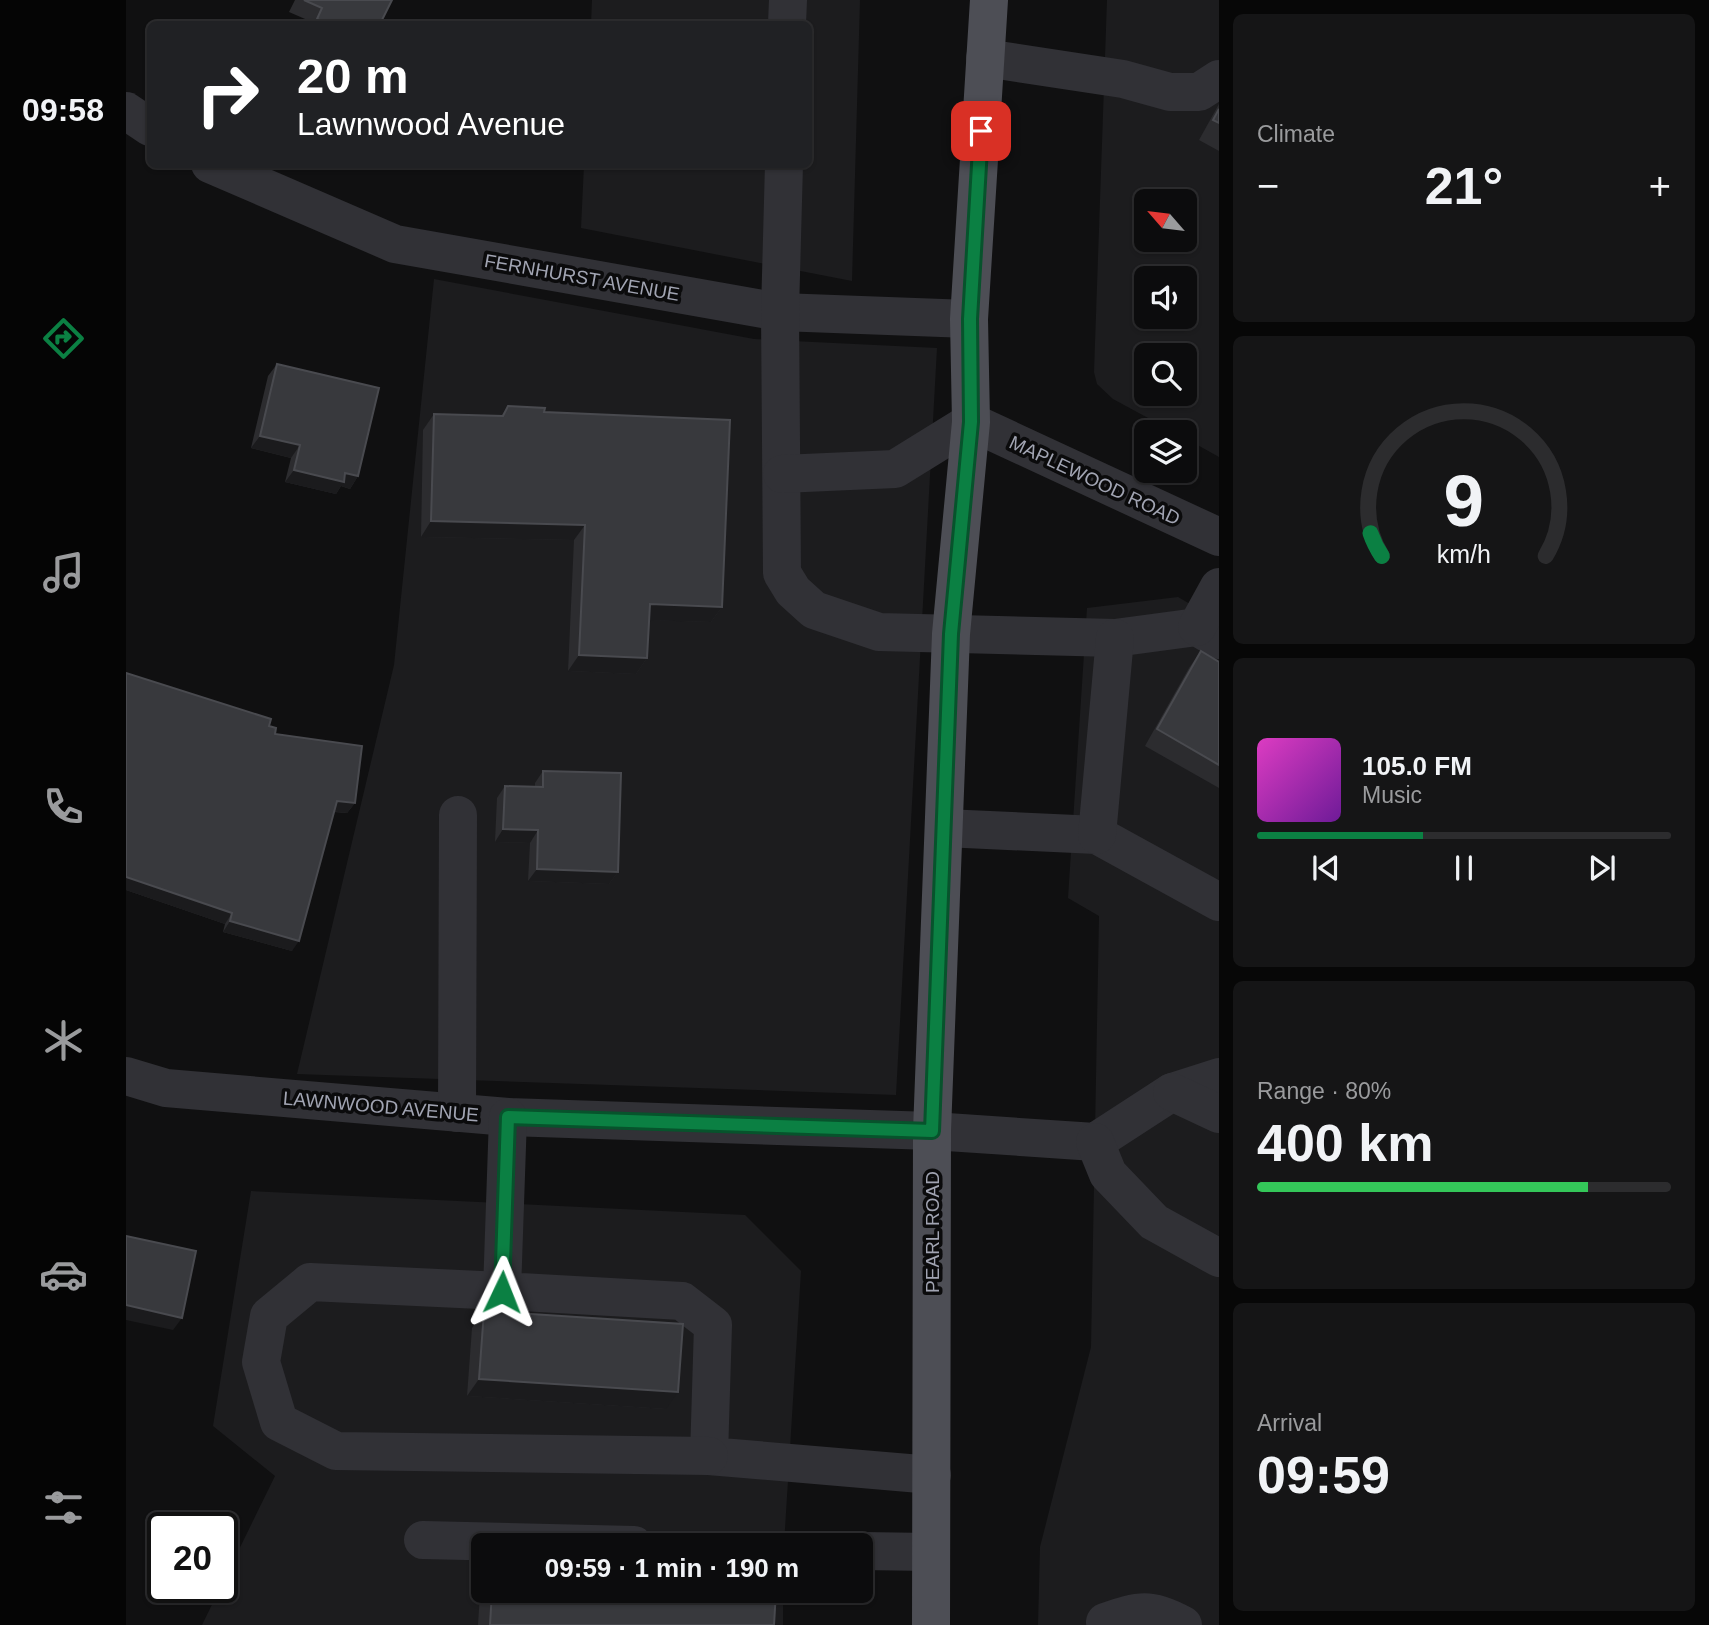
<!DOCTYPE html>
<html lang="en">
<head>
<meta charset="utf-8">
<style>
	body { margin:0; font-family:Helvetica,sans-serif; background:#151516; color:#f1f3f6; height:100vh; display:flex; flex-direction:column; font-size:26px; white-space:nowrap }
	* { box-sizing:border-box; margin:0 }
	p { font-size:23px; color:#9a9b9d }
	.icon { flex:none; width:38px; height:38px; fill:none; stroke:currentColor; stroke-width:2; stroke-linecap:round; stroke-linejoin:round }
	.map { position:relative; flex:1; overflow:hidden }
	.panel { display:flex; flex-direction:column; gap:14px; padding:14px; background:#070707; width:490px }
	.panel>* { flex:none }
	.guide { position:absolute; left:21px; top:21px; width:665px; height:147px; border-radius:10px; box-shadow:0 2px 5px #0004,0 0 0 2px #2c2c2e; background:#202124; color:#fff; overflow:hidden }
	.needle { width:46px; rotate:298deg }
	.buttons { position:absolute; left:1008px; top:189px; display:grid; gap:14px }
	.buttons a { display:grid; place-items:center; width:63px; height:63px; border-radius:10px; background:#0c0c0d; box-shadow:0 2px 5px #0004,0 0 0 2px #2c2c2e; font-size:35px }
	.speed { position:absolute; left:21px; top:1512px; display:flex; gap:14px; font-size:35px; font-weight:700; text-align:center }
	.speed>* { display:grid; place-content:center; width:91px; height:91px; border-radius:50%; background:#0c0c0d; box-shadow:0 2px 5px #0004,0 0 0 2px #2c2c2e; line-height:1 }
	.speed .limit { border:4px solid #111; border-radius:10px; background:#fff; color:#111 }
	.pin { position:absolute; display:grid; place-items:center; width:60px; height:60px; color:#fff; margin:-30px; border-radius:14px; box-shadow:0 4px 10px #0006 }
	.me { position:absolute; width:77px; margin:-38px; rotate:2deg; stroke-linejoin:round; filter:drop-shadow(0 0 5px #0008) }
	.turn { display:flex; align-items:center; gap:24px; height:147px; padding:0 35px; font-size:32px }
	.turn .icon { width:91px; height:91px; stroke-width:2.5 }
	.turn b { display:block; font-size:49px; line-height:60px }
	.big { font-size:52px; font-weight:800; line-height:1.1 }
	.panel .card { flex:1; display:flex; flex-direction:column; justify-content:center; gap:10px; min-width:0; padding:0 24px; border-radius:10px; background:#151516 }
	.panel .dial { align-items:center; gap:0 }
	.dial svg { height:182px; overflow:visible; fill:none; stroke:#2c2c2e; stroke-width:7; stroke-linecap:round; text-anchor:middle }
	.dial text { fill:#f1f3f6; stroke:none }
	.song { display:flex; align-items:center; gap:21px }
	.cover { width:84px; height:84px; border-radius:10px; background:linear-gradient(135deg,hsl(310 70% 55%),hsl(280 70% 35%)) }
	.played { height:7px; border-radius:4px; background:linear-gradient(90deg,#0b8043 40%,#2c2c2e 40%) }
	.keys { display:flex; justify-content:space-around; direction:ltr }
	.heat { display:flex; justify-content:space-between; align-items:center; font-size:38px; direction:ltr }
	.charge { height:10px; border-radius:5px; background:linear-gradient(90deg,#34c759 80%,#2c2c2e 0) }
	.trip { position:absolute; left:345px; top:1533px; width:402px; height:70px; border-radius:10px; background:#0c0c0d; box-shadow:0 2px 5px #0004,0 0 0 2px #2c2c2e; font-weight:800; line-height:70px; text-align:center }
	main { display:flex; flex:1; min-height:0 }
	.tabs { display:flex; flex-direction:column; width:126px; justify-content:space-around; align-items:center; background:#050505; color:#9a9b9d }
	.tabs .icon { width:49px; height:49px }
	.tabs .selected { color:#0b8043 }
	.tabs b { font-size:32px; color:#f1f3f6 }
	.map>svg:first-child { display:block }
	.built { fill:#1c1c1e; fill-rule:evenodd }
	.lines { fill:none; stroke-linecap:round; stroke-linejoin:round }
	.minor { stroke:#313136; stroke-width:38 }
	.major { stroke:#4d4e55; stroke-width:38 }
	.wall { fill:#2c2c2f }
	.shaded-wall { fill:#1b1b1d }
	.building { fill:#38393d; stroke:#494a4f; stroke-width:2 }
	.route-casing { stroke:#07532c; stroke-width:18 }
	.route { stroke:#0b8043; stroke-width:12 }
	.labels { text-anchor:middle; stroke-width:7; stroke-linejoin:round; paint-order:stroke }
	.street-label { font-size:19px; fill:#a1a4b2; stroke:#0b0b0c }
</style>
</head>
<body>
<main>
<nav class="tabs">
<b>09:58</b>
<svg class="icon selected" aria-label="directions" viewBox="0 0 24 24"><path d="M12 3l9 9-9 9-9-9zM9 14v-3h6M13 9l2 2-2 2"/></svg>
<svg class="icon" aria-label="music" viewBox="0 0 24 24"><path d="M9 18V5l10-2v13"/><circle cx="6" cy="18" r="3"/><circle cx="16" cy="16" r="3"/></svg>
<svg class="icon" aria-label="phone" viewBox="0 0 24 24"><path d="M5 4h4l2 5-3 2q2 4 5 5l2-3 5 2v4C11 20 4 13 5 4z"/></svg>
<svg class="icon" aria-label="climate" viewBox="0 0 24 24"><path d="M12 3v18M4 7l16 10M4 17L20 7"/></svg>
<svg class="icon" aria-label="car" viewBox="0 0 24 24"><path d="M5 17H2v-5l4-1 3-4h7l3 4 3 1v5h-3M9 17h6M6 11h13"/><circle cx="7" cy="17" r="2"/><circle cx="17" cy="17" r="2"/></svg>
<svg class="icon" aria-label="filters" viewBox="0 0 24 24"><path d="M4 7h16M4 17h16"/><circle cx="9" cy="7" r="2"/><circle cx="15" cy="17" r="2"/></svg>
</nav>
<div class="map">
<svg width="1093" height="1625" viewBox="0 0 1093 1625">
	<rect width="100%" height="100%" fill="#101011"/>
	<g class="built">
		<polygon points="466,0 734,0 726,281 455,228 458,165 682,164 682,24 465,24"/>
		<path d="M 981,0 L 1093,0 L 1093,457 L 1059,438 L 1059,432 L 1048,432 L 987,399 L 971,384 L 968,372 ZM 1020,201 L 1059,201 L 1059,240 L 1020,240 ZM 1020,278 L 1059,278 L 1059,317 L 1020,317 ZM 1020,355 L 1059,355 L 1059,394 L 1020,394 Z"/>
		<polygon points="308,279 628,339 811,348 770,1095 171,1074 268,665"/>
		<polygon points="1052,597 1093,621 1093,1625 912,1625 914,1547 965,1347 973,916 942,898 961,608"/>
		<polygon points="125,1191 619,1215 675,1271 658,1545 357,1545 357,1591 657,1591 657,1625 76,1625 149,1476 87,1426"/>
	</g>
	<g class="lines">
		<g class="minor">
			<polyline points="661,24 662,0"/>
			<polyline points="859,58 997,79 1044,92 1073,92 1093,79"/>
			<polyline points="0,111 24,127"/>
			<polyline points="84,164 269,244 654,312 843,319"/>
			<polyline points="658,164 654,312 656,573 667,591 688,610 753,632 989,638 1071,627 1093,640"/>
			<polyline points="656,474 769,469 845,422 1093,537"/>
			<polyline points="1071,627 1093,587"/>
			<polyline points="818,828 971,835 1093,902"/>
			<polyline points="971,835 989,638"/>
			<polyline points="0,1076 40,1088 382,1117 806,1131 969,1142 1046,1092 1093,1077"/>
			<polyline points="1046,1092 1093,1114"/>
			<polyline points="331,1113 332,815"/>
			<polyline points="382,1117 376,1291 556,1301 587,1325 583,1456 806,1475"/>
			<polyline points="969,1142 982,1174 1028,1222 1093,1258"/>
			<polyline points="376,1291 184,1282 143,1316 135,1362 153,1422 210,1451 583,1456"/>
			<polyline points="297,1540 508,1545"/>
			<polyline points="735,1551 805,1552"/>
			<path d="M 979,1622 C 1014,1610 1024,1607 1057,1625"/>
		</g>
		<polyline class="major" points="805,1625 806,1131 825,634 845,422 843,319 863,0"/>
	</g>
	<g class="wall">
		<polygon points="169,0 266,0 254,24 185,24 186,22 163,12"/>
		<polygon points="1093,104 1093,151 1073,140"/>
		<polygon points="151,364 232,476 224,489 215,486 210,494 159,482 165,458 125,448 142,376"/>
		<polygon points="382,406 418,412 596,607 585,622 523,620 521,658 510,674 442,671 448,540 295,537 297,430 308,414 375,416"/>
		<polygon points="1075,651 1093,662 1093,788 1019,746 1063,668"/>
		<polygon points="0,673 143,726 149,734 229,803 221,813 208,812 166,951 97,932 99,924 0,890"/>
		<polygon points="417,771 492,872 483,884 402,881 404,843 369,842 371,798 379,786 409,787 409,783"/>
		<polygon points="358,1311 540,1409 341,1396 346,1328"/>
		<polygon points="357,1574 357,1591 650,1591 648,1625 352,1625 355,1577"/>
	</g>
	<g class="shaded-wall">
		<polygon points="134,436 174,445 165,458 125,448"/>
		<polygon points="168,470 219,473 232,476 224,489 215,486 210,494 159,482"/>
		<polygon points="305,521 459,525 448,540 295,537"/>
		<polygon points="524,604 596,607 585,622 513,620"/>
		<polygon points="453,655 521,658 510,674 442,671"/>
		<polygon points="211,801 229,803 221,813 204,811"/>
		<polygon points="377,829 412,830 404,843 369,842"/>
		<polygon points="411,869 492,872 483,884 402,881"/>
		<polygon points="0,877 106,913 99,924 0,890"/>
		<polygon points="104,921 173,941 166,951 97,932"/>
		<polygon points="0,1305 56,1318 47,1330 0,1320"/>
		<polygon points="353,1379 552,1392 540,1409 341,1396"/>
	</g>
	<g class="building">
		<polygon points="178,0 266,0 254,24 203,24 191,19 196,8"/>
		<polygon points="1093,109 1093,123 1087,120"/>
		<polygon points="151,364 253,388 232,476 219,473 218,482 168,470 174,445 134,436"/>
		<polygon points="382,406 419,408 418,412 604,420 596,607 524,604 521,658 453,655 459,525 305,521 308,414 377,416"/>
		<polygon points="1075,651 1093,662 1093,765 1031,729"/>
		<polygon points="0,673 145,719 143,726 150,728 149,734 236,746 229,803 211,801 173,941 104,921 106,913 0,877"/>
		<polygon points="417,771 495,773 492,872 411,869 412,830 377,829 379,786 417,787"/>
		<polygon points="0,1236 70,1251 56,1318 0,1305"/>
		<polygon points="358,1311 557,1324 552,1392 353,1379"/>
		<polygon points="366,1591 650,1591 648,1625 364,1625"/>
	</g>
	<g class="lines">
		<g class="route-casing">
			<polyline id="route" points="376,1292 382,1117 806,1131 825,634 845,422 844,319 855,131"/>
		</g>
		<use href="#route" class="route"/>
	</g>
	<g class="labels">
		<g class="street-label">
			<text transform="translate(456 277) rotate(10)" y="7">FERNHURST AVENUE</text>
			<text transform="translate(969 480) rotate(25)" y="7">MAPLEWOOD ROAD</text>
			<text transform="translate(255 1106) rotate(5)" y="7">LAWNWOOD AVENUE</text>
			<text transform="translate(806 1232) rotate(-90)" y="7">PEARL ROAD</text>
		</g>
	</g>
</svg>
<div class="buttons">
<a><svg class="needle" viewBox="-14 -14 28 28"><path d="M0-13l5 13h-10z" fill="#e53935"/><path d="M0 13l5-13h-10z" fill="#9a9b9d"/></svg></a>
<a><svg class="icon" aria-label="sound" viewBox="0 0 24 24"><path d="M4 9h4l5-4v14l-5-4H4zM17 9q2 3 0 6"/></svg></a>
<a><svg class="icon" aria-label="search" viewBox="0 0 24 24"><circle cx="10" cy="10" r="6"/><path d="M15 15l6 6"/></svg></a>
<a><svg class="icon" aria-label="layers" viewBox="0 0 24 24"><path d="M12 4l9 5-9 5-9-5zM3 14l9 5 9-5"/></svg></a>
</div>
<div class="speed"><div class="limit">20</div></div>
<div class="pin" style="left:855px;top:131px;background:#d93025"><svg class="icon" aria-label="arrive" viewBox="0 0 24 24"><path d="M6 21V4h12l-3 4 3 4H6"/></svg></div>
<svg class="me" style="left:376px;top:1292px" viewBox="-20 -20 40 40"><path d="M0-17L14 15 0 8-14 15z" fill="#0b8043" stroke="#fff" stroke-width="4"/></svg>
<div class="trip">09:59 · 1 min · 190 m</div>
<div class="guide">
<div class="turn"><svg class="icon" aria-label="right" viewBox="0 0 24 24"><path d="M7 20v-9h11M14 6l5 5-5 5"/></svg><div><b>20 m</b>Lawnwood Avenue</div></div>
</div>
</div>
<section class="panel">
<div class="card"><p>Climate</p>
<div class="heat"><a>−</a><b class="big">21°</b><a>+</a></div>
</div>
<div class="card dial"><svg viewBox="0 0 100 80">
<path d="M14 69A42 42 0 1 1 86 69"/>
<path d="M14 69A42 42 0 0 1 9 59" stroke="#0b8043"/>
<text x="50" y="56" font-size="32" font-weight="700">9</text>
<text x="50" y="72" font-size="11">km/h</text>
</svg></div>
<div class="card">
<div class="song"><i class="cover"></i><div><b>105.0 FM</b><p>Music</p></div></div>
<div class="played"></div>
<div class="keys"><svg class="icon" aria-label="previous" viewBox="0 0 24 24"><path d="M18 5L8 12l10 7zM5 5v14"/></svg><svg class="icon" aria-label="pause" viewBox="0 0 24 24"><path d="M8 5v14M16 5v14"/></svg><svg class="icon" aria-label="next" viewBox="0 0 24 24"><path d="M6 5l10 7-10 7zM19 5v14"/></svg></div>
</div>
<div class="card"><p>Range · 80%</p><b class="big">400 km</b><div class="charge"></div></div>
<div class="card"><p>Arrival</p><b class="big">09:59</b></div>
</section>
</main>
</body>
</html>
